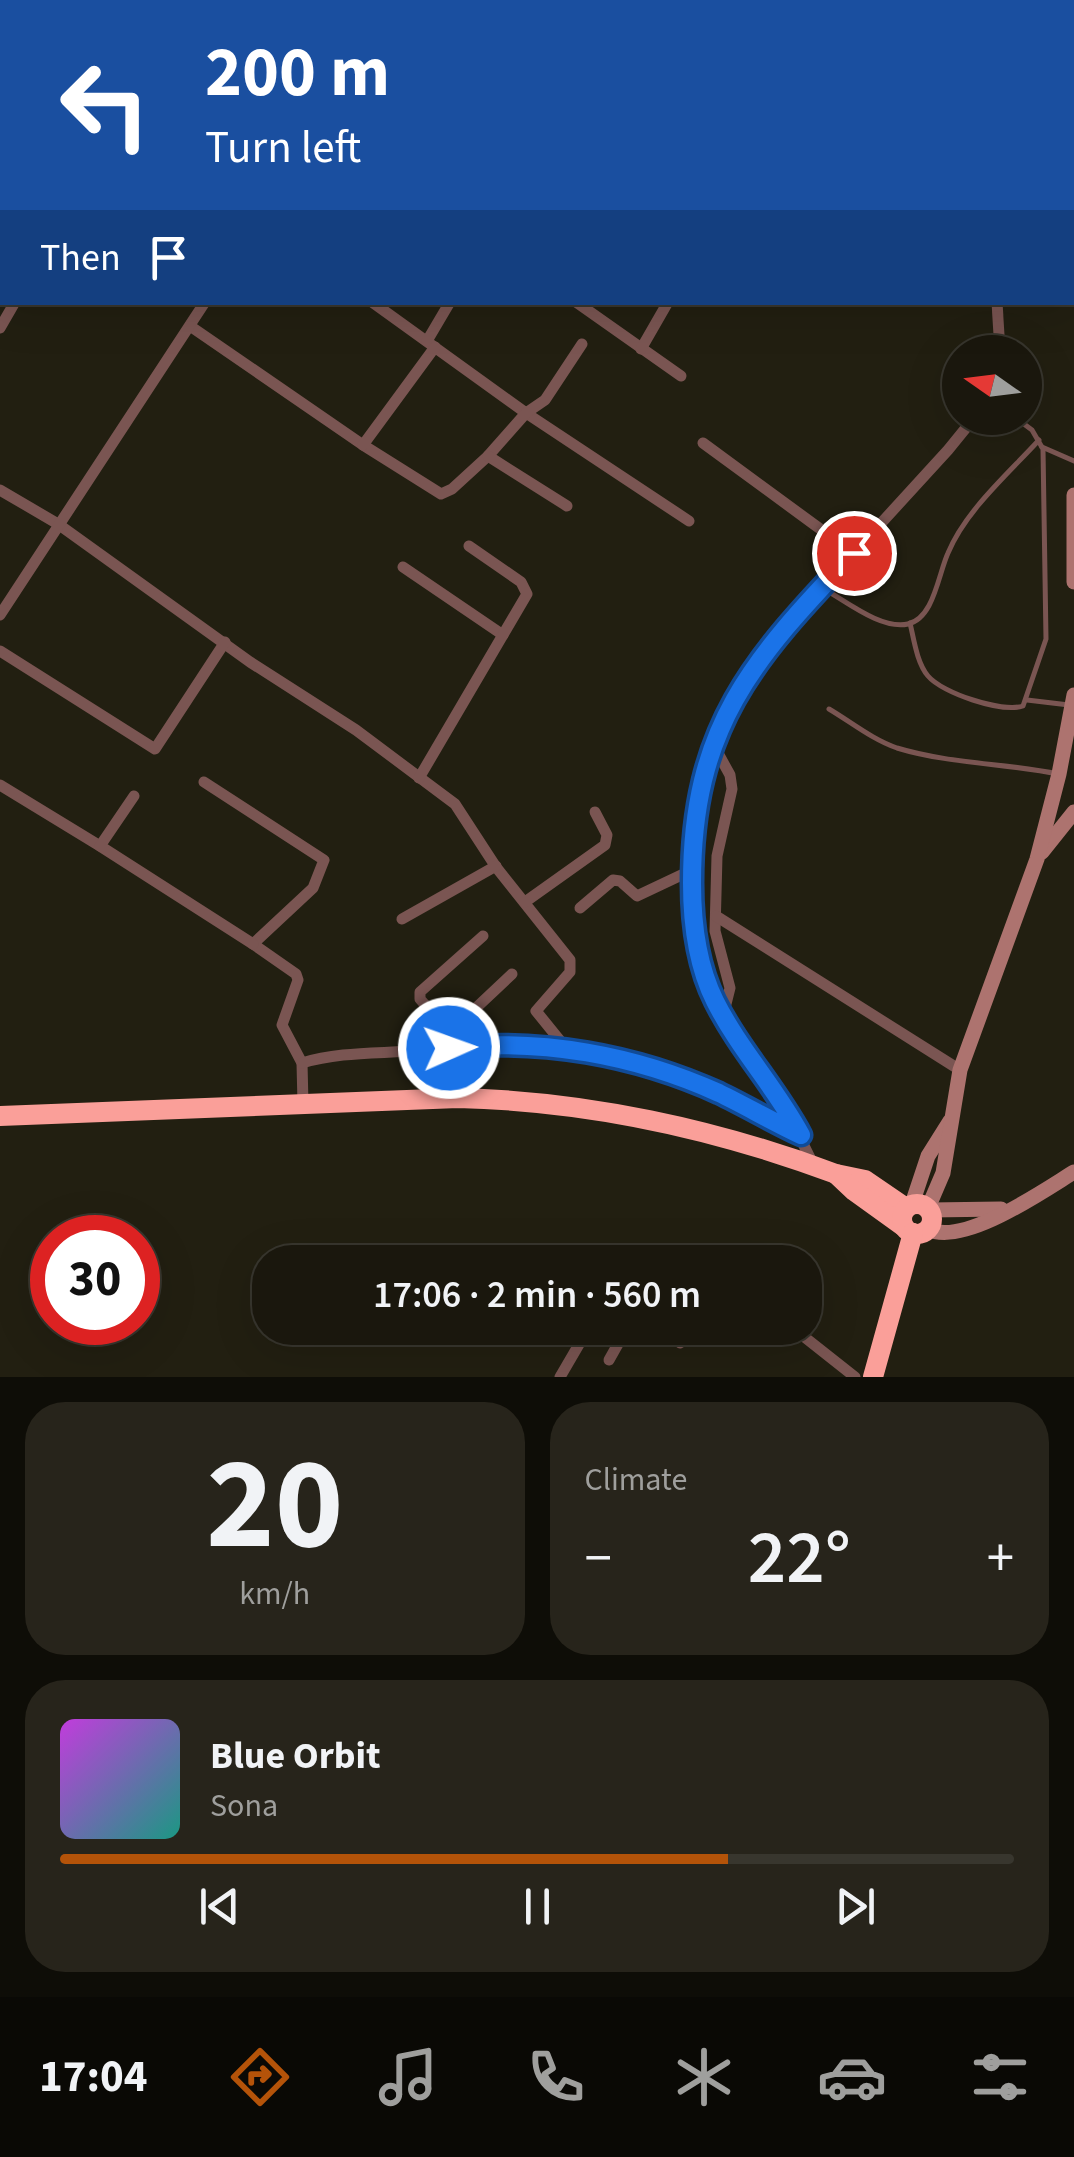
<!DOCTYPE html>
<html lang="en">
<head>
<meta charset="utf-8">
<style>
	body { margin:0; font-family:"Source Sans 3",sans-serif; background:#27241b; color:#f1f3f6; height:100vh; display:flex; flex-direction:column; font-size:38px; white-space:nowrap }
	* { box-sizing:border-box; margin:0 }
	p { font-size:32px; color:#9f9f9d }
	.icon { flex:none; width:55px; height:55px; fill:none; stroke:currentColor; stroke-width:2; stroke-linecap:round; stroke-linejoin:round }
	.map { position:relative; height:1377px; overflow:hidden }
	.panel { display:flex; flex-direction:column; gap:25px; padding:25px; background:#0e0d07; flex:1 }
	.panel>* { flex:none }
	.hud { position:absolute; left:0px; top:0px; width:1075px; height:305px; box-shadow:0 10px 40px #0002,0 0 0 2px #38362e; background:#1a4fa0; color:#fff; overflow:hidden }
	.needle { width:65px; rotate:284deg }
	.controls { position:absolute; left:942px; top:335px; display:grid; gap:20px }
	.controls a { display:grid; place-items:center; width:100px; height:100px; border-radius:50%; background:#1a170d; box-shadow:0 10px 40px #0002,0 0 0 2px #38362e; font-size:50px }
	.speed { position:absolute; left:30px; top:1215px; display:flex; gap:20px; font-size:50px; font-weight:700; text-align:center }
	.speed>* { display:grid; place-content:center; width:130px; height:130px; border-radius:50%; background:#1a170d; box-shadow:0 10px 40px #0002,0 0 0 2px #38362e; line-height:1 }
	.speed .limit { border:15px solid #d22; background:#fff; color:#111 }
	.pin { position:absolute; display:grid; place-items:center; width:85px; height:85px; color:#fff; margin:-42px; border:5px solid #fff; border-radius:50%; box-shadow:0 2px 10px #0007 }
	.me { position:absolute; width:110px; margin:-55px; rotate:88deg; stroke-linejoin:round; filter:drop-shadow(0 0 8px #0008) }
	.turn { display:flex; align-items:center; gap:35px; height:210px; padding:0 40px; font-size:45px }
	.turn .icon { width:130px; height:130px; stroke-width:2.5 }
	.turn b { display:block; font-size:70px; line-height:85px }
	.then { display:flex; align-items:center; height:95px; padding:0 40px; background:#0003; gap:20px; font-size:38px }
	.big { font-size:75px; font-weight:600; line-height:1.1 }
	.panel .card { flex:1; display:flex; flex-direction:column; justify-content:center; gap:15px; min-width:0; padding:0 35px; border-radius:40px; background:#27241b }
	.panel .dial { align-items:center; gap:0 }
	.dial b { font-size:130px; line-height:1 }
	.song { display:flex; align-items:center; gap:30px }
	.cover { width:120px; height:120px; border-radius:15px; background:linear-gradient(135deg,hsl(290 70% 55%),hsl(170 70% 35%)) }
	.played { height:10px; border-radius:5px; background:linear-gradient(90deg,#b45309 70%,#38362e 70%) }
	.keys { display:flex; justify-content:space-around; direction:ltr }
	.heat { display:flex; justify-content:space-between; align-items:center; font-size:55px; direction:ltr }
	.panel .tiles { flex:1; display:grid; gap:25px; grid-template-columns:1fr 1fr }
	.card:last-child { grid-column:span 2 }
	.trip { position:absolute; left:252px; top:1245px; width:570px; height:100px; border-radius:40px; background:#1a170d; box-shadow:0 10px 40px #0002,0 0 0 2px #38362e; font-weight:600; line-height:100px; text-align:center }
	.tabs { display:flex; height:160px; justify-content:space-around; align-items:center; background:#0a0905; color:#9f9f9d }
	.tabs .icon { width:70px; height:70px }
	.tabs .active { color:#b45309 }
	.tabs b { font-size:45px; color:#f1f3f6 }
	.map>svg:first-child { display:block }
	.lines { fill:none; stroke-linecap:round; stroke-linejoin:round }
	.lane { stroke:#7a5552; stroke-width:5 }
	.street { stroke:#7a5552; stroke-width:11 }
	.secondary { stroke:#ad736f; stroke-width:15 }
	.highway { stroke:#fa9f99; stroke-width:20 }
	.route-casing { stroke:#114b97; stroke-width:25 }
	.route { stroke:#1a73e8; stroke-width:18 }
</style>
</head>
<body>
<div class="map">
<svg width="1074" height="1377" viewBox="0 0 1074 1377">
	<rect width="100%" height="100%" fill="#221f11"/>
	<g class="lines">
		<g class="lane">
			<polyline points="1042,447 1074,461"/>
			<path d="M 824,589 C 846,601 881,630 908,624 C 934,618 938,575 948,553 C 966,510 1008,474 1039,440"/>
			<path d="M 910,623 C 914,640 917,663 928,676 C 942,693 1002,713 1023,706 L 1046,639 L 1043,449 L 1032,430 L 1016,418"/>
			<polyline points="1027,700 1069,705"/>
			<path d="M 829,709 C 851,722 873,740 897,748 C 950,764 1005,763 1058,774"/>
		</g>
		<g class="street">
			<polyline points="368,0 372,2"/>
			<polyline points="621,0 624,2"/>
			<polyline points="958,0 959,2"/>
			<polyline points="404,2 405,0"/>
			<polyline points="489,2 491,0"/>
			<polyline points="546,2 548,0"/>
			<polyline points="707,2 710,0"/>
			<polyline points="1072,2 1074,0"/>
			<polyline points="1072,44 1074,44"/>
			<polyline points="0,48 2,49"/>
			<polyline points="372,302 526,413 689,521"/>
			<polyline points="576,302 681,376"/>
			<polyline points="997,302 1000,352"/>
			<polyline points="190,326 363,445 441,494 452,489 488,456 526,413 545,400 582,344"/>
			<polyline points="0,328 15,302"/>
			<polyline points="427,341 450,302"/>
			<polyline points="641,349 668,302"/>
			<polyline points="703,443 853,553"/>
			<polyline points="363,445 435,347"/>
			<polyline points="488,456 567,506"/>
			<polyline points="0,490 58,524 250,662 356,730 455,804 496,867 570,960 570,972 536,1011 566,1048"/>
			<polyline points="403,567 503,635"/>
			<polyline points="0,615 205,302"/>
			<polyline points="0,651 155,749 225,642"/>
			<polyline points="713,744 730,775 732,789 717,856 715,931 730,988 723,1016"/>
			<polyline points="419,778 527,594 521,582 469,546"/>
			<polyline points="204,782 324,860 313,888 253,944 296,974 298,980 282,1025 302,1063 303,1104"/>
			<polyline points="0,785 100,846"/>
			<polyline points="134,796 100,846 253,944"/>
			<polyline points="525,902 605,845 607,835 595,812"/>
			<polyline points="580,908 613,880 620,881 637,896 692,870"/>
			<polyline points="716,916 960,1070"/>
			<polyline points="402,919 496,866"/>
			<polyline points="452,1036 420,999 420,992 483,936"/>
			<polyline points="451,1038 461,1022 512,974"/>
			<path d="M 302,1063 C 342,1051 382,1054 423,1050 C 477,1046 531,1042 585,1050 C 661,1062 730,1101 799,1134"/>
			<polyline points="814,1166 784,1105 732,1031 705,976 693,907 696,824 703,782 713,744 728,711 767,648 948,450 974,418"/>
			<polyline points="667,1262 679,1258 686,1262"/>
			<polyline points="793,1328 855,1377"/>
			<polyline points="680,1343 688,1328"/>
			<polyline points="609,1360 627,1328"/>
			<polyline points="560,1377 581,1341 579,1335 565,1328"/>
		</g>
		<g class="secondary">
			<polyline points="1074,495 1074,582"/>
			<polyline points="1042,852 1074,812"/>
			<polyline points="912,1204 928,1156 950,1121"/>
			<polyline points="928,1208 943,1173 960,1070 1037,859 1059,774 1074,695"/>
			<polyline points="930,1210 1001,1209"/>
			<path d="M 928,1229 C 963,1247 1043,1191 1074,1172"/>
		</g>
		<g class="highway">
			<path d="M 0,1116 L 458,1098 C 586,1101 716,1129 836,1174 L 865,1180 L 906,1208"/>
			<polyline points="836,1174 854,1191 904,1227"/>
			<circle cx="917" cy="1219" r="15"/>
			<polyline points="873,1377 913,1233"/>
		</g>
	</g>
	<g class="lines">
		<g class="route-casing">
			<path id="route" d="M 449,1048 C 541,1038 635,1055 719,1093 C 746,1106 773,1122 801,1135 C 776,1088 739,1049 715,1001 C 697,965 692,923 692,883 C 692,727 752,660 854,553"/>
		</g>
		<use href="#route" class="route"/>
	</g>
</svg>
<div class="controls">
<a><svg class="needle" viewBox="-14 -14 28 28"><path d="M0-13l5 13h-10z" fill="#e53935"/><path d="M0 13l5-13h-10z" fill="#9f9f9d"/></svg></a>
</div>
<div class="speed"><div class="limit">30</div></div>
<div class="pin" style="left:854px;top:553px;background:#d93025"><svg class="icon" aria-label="arrive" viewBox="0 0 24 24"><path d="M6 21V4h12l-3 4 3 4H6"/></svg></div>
<svg class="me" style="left:449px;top:1048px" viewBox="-20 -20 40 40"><circle r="17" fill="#1a73e8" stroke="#fff" stroke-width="3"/><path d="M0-11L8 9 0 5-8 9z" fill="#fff"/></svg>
<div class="trip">17:06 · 2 min · 560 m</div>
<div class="hud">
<div class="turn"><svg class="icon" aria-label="left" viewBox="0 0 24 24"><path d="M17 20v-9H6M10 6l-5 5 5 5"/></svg><div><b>200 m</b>Turn left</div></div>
<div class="then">Then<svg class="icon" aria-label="arrive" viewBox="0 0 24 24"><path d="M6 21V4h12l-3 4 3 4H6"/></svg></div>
</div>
</div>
<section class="panel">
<div class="tiles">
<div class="card dial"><b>20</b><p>km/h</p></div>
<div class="card"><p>Climate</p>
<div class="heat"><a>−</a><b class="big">22°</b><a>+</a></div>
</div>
<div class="card">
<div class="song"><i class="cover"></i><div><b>Blue Orbit</b><p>Sona</p></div></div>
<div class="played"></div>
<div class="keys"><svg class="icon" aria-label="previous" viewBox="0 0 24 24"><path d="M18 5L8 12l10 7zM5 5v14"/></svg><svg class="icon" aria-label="pause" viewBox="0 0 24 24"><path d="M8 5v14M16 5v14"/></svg><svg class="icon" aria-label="next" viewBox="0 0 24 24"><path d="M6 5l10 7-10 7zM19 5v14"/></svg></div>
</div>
</div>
</section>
<nav class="tabs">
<b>17:04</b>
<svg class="icon active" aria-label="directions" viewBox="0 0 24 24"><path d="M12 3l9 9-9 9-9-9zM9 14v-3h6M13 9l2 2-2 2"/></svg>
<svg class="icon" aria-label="music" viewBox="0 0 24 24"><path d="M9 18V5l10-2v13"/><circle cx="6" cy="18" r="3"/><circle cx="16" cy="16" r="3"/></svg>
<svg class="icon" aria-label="phone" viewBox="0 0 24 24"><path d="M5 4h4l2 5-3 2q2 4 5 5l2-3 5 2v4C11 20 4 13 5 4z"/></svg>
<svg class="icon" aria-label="climate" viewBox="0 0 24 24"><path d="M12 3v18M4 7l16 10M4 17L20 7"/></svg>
<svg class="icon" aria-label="car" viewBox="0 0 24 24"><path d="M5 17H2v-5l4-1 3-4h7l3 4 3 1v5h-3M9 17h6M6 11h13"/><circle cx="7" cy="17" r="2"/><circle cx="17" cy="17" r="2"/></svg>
<svg class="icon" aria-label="filters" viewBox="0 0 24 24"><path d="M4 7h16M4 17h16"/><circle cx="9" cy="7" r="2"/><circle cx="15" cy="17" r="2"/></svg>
</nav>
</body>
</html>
